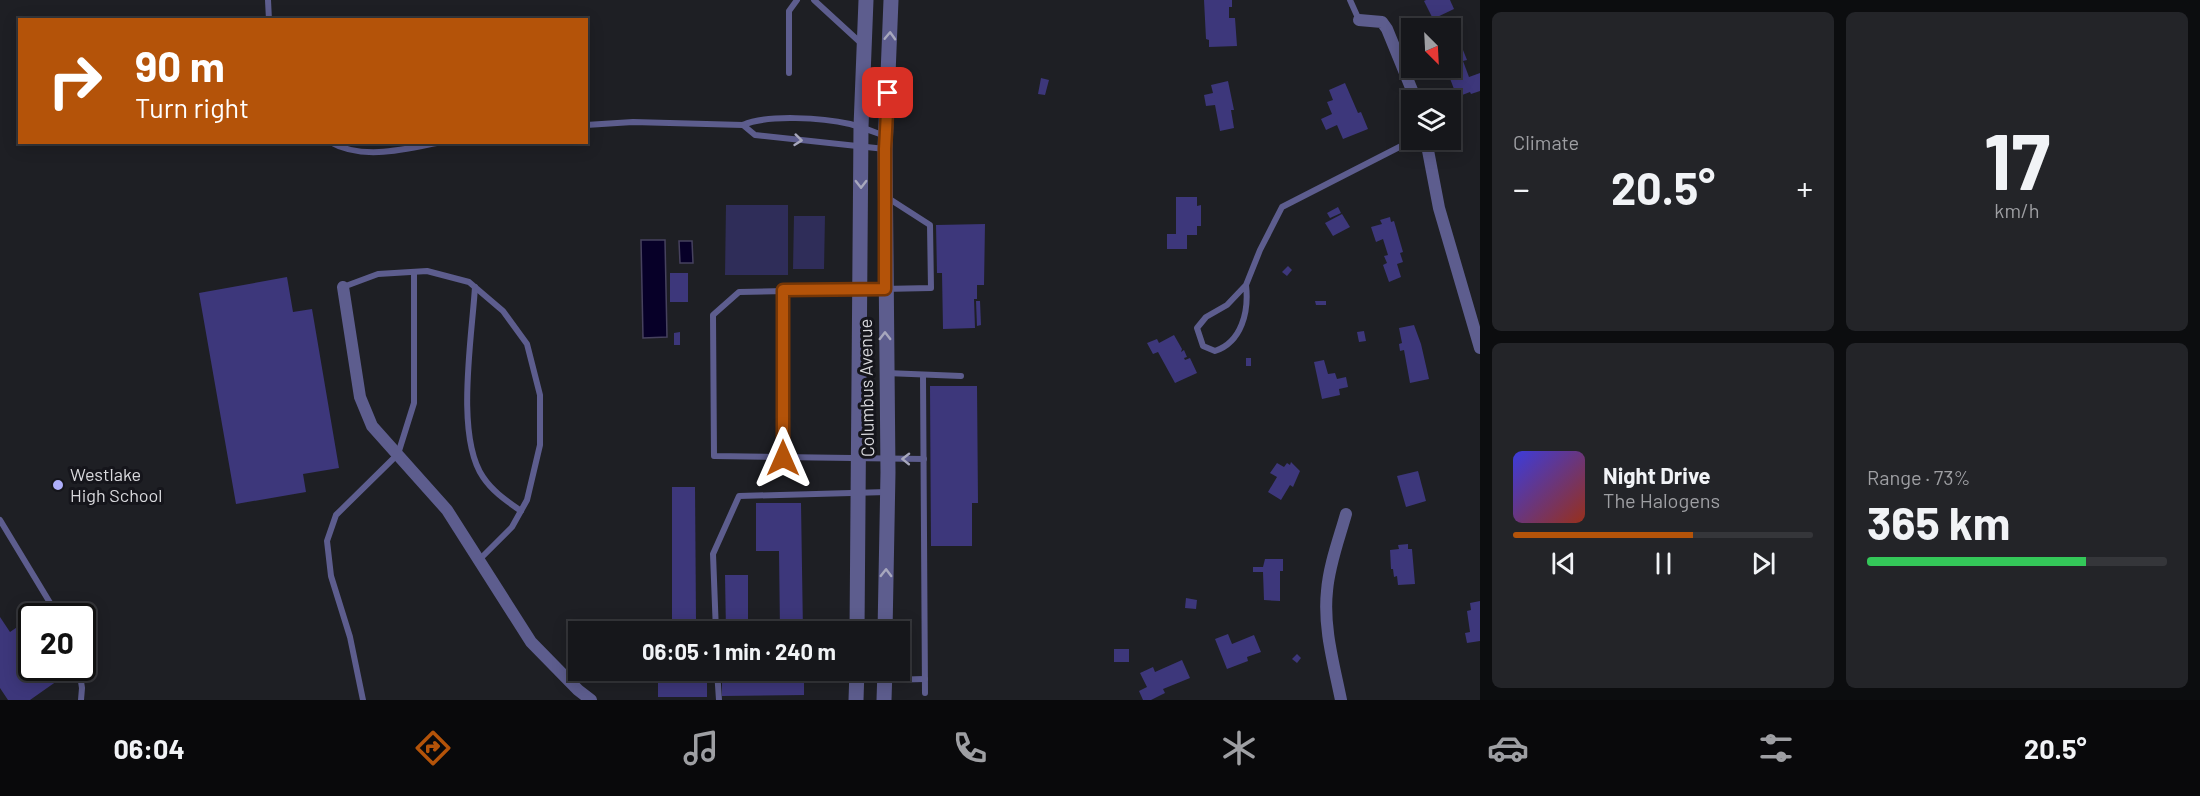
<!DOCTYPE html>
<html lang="en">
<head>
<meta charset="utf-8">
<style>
	body { margin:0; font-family:Barlow,sans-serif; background:#232428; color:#f1f3f6; height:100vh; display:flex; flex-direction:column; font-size:22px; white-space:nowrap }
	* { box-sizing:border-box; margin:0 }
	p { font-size:20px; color:#9e9fa3 }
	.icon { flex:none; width:33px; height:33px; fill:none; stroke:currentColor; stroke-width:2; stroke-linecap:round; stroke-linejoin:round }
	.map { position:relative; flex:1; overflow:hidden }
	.side { display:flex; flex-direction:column; gap:12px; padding:12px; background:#0c0d0f; width:720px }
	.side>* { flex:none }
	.top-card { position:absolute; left:18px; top:18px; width:570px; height:126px; border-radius:0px; box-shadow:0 3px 15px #0003,0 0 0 2px #35363a; background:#b45309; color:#fff; overflow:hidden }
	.needle { width:39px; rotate:156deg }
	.controls { position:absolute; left:1401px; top:18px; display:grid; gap:12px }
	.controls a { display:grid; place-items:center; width:60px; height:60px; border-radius:0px; background:#16171b; box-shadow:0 3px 15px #0003,0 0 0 2px #35363a; font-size:30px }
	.speed { position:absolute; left:18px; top:603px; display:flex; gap:12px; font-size:30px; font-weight:700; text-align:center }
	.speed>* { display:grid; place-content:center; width:78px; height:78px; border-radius:50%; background:#16171b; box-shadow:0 3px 15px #0003,0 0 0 2px #35363a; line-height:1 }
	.speed .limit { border:3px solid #111; border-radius:9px; background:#fff; color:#111 }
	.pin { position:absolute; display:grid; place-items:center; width:51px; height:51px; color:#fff; margin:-26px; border-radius:12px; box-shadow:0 3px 9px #0006 }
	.me { position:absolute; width:66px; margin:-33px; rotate:0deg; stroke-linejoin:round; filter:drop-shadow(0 0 4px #0008) }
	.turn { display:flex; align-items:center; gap:21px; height:126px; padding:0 18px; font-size:27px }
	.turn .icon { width:78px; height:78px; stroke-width:2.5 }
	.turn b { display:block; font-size:42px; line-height:51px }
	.big { font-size:45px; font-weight:700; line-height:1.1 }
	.side .widget { flex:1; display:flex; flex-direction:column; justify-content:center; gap:9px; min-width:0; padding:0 21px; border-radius:9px; background:#232428 }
	.side .dial { align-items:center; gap:0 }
	.dial b { font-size:78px; line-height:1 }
	.song { display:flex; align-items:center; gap:18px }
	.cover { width:72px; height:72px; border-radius:9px; background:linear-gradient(135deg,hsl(240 70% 55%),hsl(10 70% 35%)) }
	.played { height:6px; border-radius:3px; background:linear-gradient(90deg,#b45309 60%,#35363a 60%) }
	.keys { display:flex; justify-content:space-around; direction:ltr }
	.heat { display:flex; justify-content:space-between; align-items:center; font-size:33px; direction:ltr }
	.charge { height:9px; border-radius:4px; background:linear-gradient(90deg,#34c759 73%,#35363a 0) }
	.side .tiles { flex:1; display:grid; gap:12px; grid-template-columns:repeat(2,1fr) }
	.trip { position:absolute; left:568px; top:621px; width:342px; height:60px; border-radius:0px; background:#16171b; box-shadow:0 3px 15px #0003,0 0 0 2px #35363a; font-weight:700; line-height:60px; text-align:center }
	.menu { display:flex; height:96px; justify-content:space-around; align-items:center; background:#09090b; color:#9e9fa3 }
	.menu .icon { width:42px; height:42px }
	.menu .selected { color:#b45309 }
	.menu b { font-size:27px; color:#f1f3f6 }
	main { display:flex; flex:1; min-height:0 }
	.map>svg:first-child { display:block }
	.green { fill:#2f2d59 }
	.water { fill:#070028; stroke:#46415e; stroke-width:1.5 }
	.building { fill:#3d377b }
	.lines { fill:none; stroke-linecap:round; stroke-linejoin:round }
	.service { stroke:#5d5d8e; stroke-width:6 }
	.minor { stroke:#5d5d8e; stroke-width:12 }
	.tertiary { stroke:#5d5d8e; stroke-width:15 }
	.oneway { stroke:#a7a7bd }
	.route-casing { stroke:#753606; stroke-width:15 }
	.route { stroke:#b45309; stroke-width:10 }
	.poi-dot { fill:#aeaefb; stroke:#15151b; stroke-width:2 }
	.labels { text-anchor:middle; stroke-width:6; stroke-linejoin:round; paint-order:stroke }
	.street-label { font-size:18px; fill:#d9d9dd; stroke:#15151b }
	.poi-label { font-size:18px; fill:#d9d9dd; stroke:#15151b; text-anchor:start }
</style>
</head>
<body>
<main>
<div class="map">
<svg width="1480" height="700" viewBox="0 0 1480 700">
	<rect width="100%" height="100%" fill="#1e1f24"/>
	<g class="green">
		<polygon points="726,205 788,205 788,275 725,275"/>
		<polygon points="794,216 825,216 824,269 793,269"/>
	</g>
	<g class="water">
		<polygon points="641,240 665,240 667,337 643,338"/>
		<polygon points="679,241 692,241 693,263 680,263"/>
	</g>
	<g class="building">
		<polygon points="1204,0 1232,0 1232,7 1229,7 1229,18 1235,18 1237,46 1209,47 1209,40 1206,39"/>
		<polygon points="1426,0 1450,0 1454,9 1433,19 1424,1"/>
		<polygon points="1463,50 1467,60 1463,61 1469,77 1480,73 1480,91 1471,94 1470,92 1457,97 1446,68 1450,68 1450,54"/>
		<polygon points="1041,78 1049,80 1045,95 1038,94"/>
		<polygon points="1228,81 1234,110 1231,110 1234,128 1220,131 1215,105 1206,106 1204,95 1213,93 1211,85"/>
		<polygon points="1345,83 1358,113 1361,112 1368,129 1343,139 1337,125 1326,130 1321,119 1332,114 1327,102 1333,100 1329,90"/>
		<polygon points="1176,197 1197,197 1197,206 1201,205 1201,226 1197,226 1197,235 1187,235 1187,249 1167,249 1167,234 1176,234"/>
		<polygon points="1338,207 1341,213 1330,218 1327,213"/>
		<polygon points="1342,214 1350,227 1333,236 1325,223"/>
		<polygon points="1390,217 1391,222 1394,221 1403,252 1400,253 1403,262 1397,264 1401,277 1389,282 1383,265 1387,263 1384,256 1388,255 1383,239 1376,242 1371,227 1382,224 1380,220"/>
		<polygon points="985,224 984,285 977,285 977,299 974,299 975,328 943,329 942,273 937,273 936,225"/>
		<polygon points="1288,266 1292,270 1287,276 1282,272"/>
		<rect x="670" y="273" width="18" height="29"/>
		<polygon points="287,277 293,312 312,309 339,468 303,474 306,492 236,504 199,293"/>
		<polygon points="976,301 980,301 981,325 977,326"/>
		<polygon points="1315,301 1326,301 1326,305 1316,305"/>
		<polygon points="1414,325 1421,344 1429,379 1410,383 1404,350 1400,351 1399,344 1402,343 1399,328"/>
		<polygon points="1364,331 1366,341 1359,342 1357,332"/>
		<polygon points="680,332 680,345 674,345 674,333"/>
		<polygon points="1174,335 1182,349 1181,352 1184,350 1187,357 1184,358 1185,360 1190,358 1197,373 1175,383 1158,352 1153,354 1147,343 1157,339 1159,343"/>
		<rect x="1246" y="358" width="5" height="8"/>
		<polygon points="1324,360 1328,374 1335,373 1337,379 1346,377 1348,387 1339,389 1340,395 1322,399 1314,362"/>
		<polygon points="930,386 977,386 978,503 972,503 972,546 931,546"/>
		<polygon points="1291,462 1300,471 1293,487 1290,485 1281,500 1268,492 1277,477 1270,473 1277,463 1284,467 1287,463 1290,465"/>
		<polygon points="1418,471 1426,501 1406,507 1397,476"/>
		<polygon points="672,487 695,487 696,620 672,620"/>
		<polygon points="756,503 801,503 803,632 780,632 779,551 756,551"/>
		<polygon points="1408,544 1408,549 1412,549 1415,584 1398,585 1397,576 1394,577 1393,569 1391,569 1390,550 1399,549 1398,545"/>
		<polygon points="1265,559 1283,559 1283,571 1280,571 1280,601 1264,600 1263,572 1253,572 1253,567 1263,567"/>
		<polygon points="725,575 748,575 748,632 726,632"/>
		<polygon points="1186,598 1197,600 1196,609 1185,608"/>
		<polygon points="1480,601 1480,641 1467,643 1465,633 1470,632 1467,611 1471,610 1470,603"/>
		<polygon points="0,617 10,632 29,619 32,622 32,668 62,668 67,674 30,700 8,700 0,688"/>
		<polygon points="1228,634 1232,644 1254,635 1261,652 1247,657 1248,661 1227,669 1215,639"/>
		<rect x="1114" y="649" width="15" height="13"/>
		<polygon points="1297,654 1301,658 1297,663 1292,659"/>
		<polygon points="1182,660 1190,678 1163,689 1165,693 1151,700 1143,700 1139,691 1147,687 1140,673 1153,667 1155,672"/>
		<polygon points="804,670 804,695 722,696 722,672"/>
		<rect x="658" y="672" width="49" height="25"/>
	</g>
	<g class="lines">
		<g class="service">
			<polyline points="268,0 269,20"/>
			<polyline points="814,0 862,44"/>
			<polyline points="1350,0 1359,20"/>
			<polyline points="789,73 789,11 797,0"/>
			<path d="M 586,125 L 633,122 L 743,125 C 768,114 823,118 850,124 C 862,127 874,132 885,136"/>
			<polyline points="743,125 755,135 885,149"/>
			<path d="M 330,142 C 363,161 406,149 441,142"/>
			<polyline points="888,198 930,225 931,288 739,292 713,315 714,456 924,459"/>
			<path d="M 1246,285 C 1249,311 1242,342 1215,351 L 1203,346 L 1197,328 L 1206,317 L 1227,305 L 1246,285 L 1260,250 L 1282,207 L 1413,140"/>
			<polyline points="343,287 378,274 427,271 469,282 503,311 527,344 540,395 540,445 527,500 512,527 480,559"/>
			<path d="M 475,287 C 472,337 455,436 483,477 C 493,492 507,501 521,511"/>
			<polyline points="886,373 961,376"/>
			<polyline points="923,375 925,693"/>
			<polyline points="783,457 783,290"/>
			<polyline points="0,520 58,616"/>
			<polyline points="716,632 713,554 739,496 887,492"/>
			<polyline points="79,668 82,688 81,700"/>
			<polyline points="717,670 719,700"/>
			<polyline points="885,680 925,679"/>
			<polyline points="363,700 350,637 331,576 327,541 336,515 398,454 414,403 414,272"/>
		</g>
		<g class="minor">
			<polyline points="1359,20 1382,22 1387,29 1416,100"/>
			<polyline points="1426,140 1439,208 1480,348"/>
			<polyline points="343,287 360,397 372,426 447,510 531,642 578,690 591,700"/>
			<path d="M 1341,700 C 1334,665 1323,627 1327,591 C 1329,565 1339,539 1346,514"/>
		</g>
		<g class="tertiary">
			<polyline points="857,632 861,127 866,0"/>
			<polyline points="885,632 888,472 885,149 891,0"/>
			<polyline points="856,700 857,670"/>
			<polyline points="884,700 885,670"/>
		</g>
	</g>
	<defs><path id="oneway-chevron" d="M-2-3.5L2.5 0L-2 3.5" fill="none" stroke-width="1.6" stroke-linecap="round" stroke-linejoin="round" transform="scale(1.5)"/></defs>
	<g class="oneway">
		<use href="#oneway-chevron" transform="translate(890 36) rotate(-88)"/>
		<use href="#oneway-chevron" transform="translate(798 140) rotate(6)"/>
		<use href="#oneway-chevron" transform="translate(861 184) rotate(90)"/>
		<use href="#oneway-chevron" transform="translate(885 336) rotate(-90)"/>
		<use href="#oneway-chevron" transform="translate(906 459) rotate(-179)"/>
		<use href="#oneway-chevron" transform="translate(886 573) rotate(-89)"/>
	</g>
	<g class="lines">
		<g class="route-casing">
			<polyline id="route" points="783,458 783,290 885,289 885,149 888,93"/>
		</g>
		<use href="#route" class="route"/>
	</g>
	<circle class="poi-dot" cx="58" cy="485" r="6"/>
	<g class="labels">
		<g class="street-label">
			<text transform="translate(867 388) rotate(-91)" y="6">Columbus Avenue</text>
		</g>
		<g class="poi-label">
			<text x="70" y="481">Westlake<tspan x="70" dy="21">High School</tspan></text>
		</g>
	</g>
</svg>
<div class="controls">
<a><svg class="needle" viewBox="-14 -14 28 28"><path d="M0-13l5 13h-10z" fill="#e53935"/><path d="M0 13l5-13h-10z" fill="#9e9fa3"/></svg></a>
<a><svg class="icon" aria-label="layers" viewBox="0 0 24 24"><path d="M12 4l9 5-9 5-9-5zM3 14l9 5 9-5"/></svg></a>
</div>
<div class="speed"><div class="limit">20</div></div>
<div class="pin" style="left:888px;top:93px;background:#d93025"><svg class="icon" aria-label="arrive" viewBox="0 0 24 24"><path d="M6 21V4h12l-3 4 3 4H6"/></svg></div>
<svg class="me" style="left:783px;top:458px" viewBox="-20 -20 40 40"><path d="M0-17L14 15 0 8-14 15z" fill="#b45309" stroke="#fff" stroke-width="4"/></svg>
<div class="trip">06:05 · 1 min · 240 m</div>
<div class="top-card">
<div class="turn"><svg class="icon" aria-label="right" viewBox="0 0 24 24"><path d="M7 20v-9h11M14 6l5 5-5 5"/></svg><div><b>90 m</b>Turn right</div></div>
</div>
</div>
<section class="side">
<div class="tiles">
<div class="widget"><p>Climate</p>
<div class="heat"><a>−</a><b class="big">20.5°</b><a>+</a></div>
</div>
<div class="widget dial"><b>17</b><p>km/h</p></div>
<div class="widget">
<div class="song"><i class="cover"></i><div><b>Night Drive</b><p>The Halogens</p></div></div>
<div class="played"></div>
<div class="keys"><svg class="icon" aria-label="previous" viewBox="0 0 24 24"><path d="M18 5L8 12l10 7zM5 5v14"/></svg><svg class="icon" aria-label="pause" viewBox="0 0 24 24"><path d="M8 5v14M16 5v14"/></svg><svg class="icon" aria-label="next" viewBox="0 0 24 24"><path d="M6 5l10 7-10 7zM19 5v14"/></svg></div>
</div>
<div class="widget"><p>Range · 73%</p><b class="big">365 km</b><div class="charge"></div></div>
</div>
</section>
</main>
<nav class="menu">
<b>06:04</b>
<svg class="icon selected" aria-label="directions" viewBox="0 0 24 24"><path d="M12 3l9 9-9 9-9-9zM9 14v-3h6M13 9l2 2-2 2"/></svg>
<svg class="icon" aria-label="music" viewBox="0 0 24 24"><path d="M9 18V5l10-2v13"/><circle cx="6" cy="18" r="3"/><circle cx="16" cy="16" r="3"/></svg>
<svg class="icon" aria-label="phone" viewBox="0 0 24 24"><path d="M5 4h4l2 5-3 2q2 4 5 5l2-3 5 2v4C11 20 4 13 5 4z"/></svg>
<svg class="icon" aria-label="climate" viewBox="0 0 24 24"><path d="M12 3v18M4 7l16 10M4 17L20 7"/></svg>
<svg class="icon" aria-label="car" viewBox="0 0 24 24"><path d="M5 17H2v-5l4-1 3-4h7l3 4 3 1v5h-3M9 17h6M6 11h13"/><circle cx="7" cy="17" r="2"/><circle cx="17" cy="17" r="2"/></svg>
<svg class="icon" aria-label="filters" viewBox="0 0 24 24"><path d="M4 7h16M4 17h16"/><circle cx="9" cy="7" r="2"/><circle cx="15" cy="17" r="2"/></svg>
<b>20.5°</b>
</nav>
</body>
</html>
